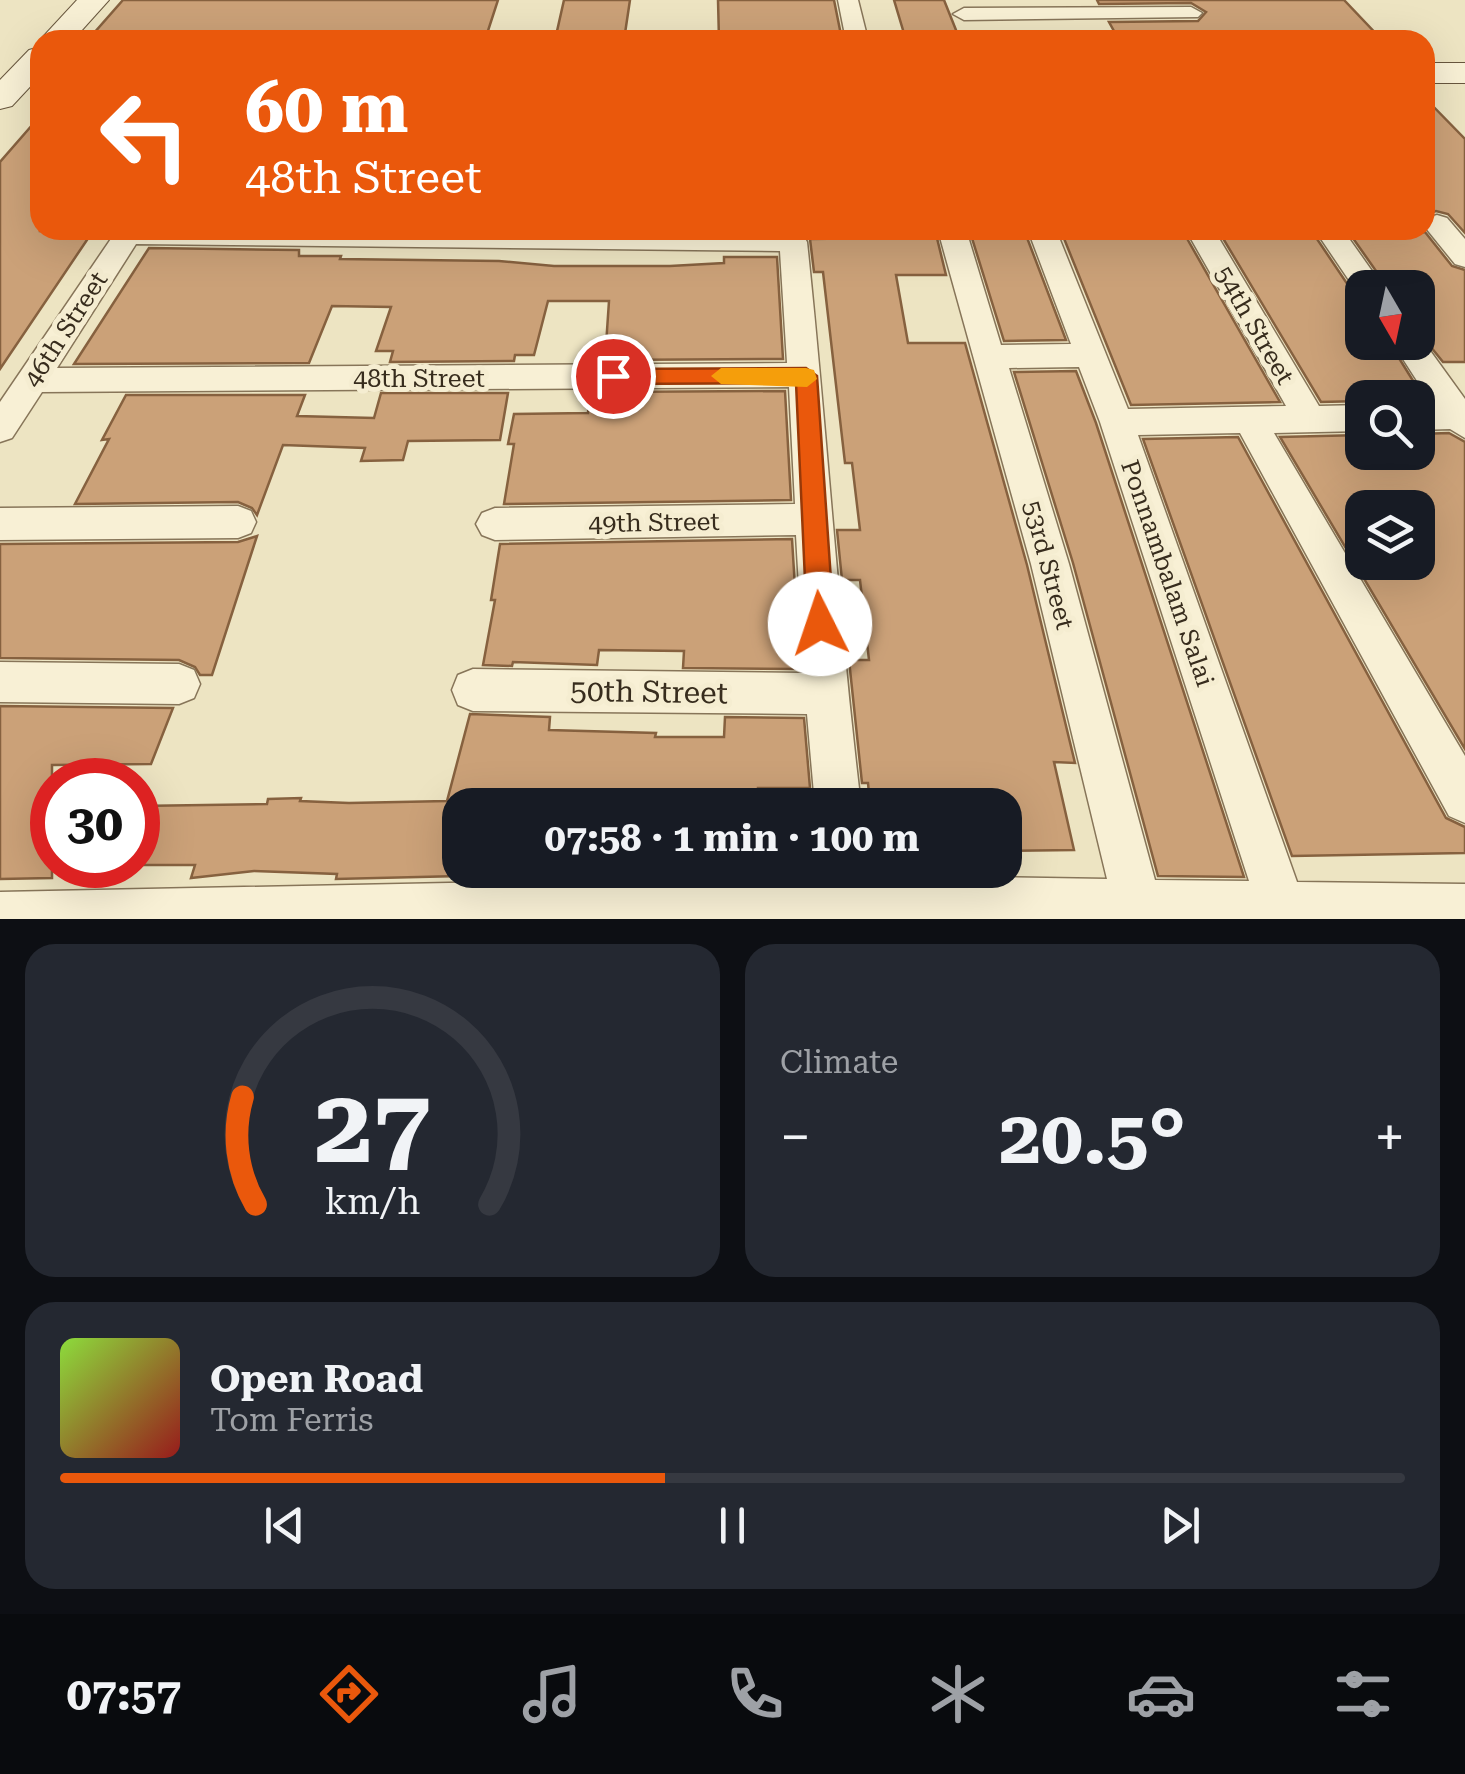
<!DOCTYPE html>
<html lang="en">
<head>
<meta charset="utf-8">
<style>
	body { margin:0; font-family:"Roboto Serif",serif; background:#242831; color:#f1f3f6; height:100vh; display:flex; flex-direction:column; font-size:38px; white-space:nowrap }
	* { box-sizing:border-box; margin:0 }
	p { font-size:32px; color:#9ea1a6 }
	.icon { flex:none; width:55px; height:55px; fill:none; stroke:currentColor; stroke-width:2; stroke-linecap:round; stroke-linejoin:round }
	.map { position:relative; height:919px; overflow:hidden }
	.details { display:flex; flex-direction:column; gap:25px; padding:25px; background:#0d0f14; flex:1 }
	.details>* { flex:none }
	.top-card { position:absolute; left:30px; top:30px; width:1405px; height:210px; border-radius:30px; box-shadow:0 10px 40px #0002; background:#ea580c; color:#fff; overflow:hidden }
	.needle { width:65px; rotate:171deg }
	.fabs { position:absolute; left:1345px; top:270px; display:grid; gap:20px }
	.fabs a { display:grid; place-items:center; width:90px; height:90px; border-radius:20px; background:#171b24; box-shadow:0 10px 40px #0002; font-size:50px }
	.speed { position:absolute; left:30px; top:758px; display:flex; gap:20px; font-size:50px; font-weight:700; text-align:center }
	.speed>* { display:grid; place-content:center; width:130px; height:130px; border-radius:50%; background:#171b24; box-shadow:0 10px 40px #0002; line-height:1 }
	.speed .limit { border:15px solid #d22; background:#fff; color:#111 }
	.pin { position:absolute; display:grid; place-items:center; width:85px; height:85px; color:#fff; margin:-42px; border:5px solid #fff; border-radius:50%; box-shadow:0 2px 10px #0007 }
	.me { position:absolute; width:110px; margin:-55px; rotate:356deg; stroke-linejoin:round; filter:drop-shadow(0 0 8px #0008) }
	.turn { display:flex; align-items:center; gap:35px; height:210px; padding:0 50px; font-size:45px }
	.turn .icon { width:130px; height:130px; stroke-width:2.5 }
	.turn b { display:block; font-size:70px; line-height:85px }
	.big { font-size:75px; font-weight:700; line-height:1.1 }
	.details .card { flex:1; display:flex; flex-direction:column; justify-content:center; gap:15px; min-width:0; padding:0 35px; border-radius:30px; background:#242831 }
	.details .dial { align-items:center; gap:0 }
	.dial svg { height:260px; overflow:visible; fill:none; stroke:#363941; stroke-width:7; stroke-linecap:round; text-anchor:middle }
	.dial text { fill:#f1f3f6; stroke:none }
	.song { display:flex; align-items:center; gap:30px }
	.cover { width:120px; height:120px; border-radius:15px; background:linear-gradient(135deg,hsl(90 70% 55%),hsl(0 70% 35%)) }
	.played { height:10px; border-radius:5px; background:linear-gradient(90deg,#ea580c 45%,#363941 45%) }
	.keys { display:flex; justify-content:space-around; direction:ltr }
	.heat { display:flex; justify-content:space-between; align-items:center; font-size:55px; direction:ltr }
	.details .tiles { flex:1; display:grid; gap:25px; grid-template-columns:1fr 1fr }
	.card:last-child { grid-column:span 2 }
	.trip { position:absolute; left:442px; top:788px; width:580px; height:100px; border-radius:30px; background:#171b24; box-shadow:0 10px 40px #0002; font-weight:700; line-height:100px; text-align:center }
	.tab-bar { display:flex; height:160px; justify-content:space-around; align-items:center; background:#090b0e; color:#9ea1a6 }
	.tab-bar .icon { width:70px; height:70px }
	.tab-bar .selected { color:#ea580c }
	.tab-bar b { font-size:45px; color:#f1f3f6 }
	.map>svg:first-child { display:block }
	.building { fill:#cba178; stroke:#86613f; stroke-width:2.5; fill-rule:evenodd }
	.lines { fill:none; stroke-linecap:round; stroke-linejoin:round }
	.street-casing { stroke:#877559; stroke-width:3 }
	.secondary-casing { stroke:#68563d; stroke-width:2 }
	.street { fill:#f8f0d5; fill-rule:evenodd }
	.secondary { fill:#f8f0d5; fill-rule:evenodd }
	.route { fill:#ea580c; stroke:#983908; stroke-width:2.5 }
	.slow { fill:#f59e0b }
	.labels { text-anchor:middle; stroke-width:10; stroke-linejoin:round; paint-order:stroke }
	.street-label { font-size:25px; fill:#372c1d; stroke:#f5edd1 }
	.near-street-label { font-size:30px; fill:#372c1d; stroke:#f5edd1 }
</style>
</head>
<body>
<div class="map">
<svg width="1465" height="919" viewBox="0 0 1465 919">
	<rect width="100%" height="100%" fill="#ede4c2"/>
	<g class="building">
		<polygon points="123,0 498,0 485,40 143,40 149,33 94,33"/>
		<polygon points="564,0 630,0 624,40 555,40"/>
		<polygon points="718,0 834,0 842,40 719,40"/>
		<polygon points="894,0 944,0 960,40 906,40"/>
		<polygon points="1097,0 1344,0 1382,40 1119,40 1109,22 1198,21 1206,12 1191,3 1099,4"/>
		<polygon points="1425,98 1465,139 1465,233 1448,214 1436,211 1425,215"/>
		<polygon points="40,116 40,231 93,231 0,369 0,162"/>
		<polygon points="876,230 935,230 946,275 896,275 908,343 965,343 1027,565 1075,763 1054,762 1074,850 1005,851 1005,805 870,805 868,783 862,783 849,660 869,660 860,580 842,580 837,530 860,530 852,463 845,463 823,272 814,272 810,239 878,238"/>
		<polygon points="1218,230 1311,230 1356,297 1362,299 1362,342 1389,342 1425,400 1362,398 1362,401 1321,402"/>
		<polygon points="1425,232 1452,266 1465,270 1465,362 1443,362 1418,331 1418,288 1388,288 1350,234"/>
		<polygon points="971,235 1026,235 1066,340 1004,341"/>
		<polygon points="1185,235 1280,402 1131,405 1063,236"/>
		<polygon points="149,248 299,250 299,256 341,256 340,259 499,261 554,266 670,266 724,263 724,257 777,257 783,359 605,360 609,301 548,301 534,355 515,355 514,361 390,362 393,351 376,351 391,307 332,306 309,363 74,364"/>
		<polygon points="1076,371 1096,423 1244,877 1158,876 1073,563 1014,372"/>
		<polygon points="785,391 791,500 504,504 514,444 508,444 514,414 588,413 589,399 600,399 601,392"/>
		<polygon points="381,393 508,393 500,440 408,441 403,460 361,461 365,448 283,445 257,515 252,508 238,502 75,504 109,439 102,440 126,395 305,395 297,416 374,418"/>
		<path d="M 1449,433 L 1465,442 L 1465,749 L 1280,437 L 1362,435 L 1362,452 L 1418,452 L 1418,434 ZM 1362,508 L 1418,508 L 1418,562 L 1362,562 Z"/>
		<polygon points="1238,437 1446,818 1465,827 1465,853 1292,856 1143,439"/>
		<polygon points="257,536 212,675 200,675 195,667 179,660 0,658 0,544 238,542"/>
		<polygon points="792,539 800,669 683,668 684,651 599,650 597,665 513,662 512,666 483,665 495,600 491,600 500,544"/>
		<polygon points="0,706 173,708 151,764 52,765 52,878 0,879"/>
		<polygon points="470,714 550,717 549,730 656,733 655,737 724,737 725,717 804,718 810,788 758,788 758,805 727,805 727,791 671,791 671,805 460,805 460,876 336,879 337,874 254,871 191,878 195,865 138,865 138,806 267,804 268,799 301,798 300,801 349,803 447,801"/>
	</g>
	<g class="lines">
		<g class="street-casing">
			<g id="street">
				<polygon points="838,0 858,0 868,40 846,40"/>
				<polygon points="1191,7 1202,13 1198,17 964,20 953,14 964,8"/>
				<polygon points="1437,215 1447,218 1465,239 1465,267 1455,264 1425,227 1427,218"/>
				<path d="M 117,230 L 521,230 L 803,235 L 807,242 C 827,429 838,617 861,805 L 815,805 L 807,714 L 473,711 L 458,705 L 452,690 L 458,675 L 473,669 L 804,673 L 796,535 L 495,540 L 482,535 L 476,524 L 482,513 L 495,508 L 795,504 L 789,387 L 42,392 L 12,438 L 0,442 L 0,402 ZM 136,244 L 780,251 L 787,363 L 57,368 Z"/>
				<path d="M 938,230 L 966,230 L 1001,345 L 1071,344 L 1028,230 L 1056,230 L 1128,409 L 1286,406 L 1186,230 L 1214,230 L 1319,406 L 1362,405 L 1362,431 L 1274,433 L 1465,756 L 1465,823 L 1449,816 L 1240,433 L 1138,435 L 1297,882 L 1465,884 L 1465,919 L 0,919 L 0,892 L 849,875 L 1107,879 L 1031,564 ZM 1079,367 L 1100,422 L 1249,881 L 1155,880 L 1069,564 L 1009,368 Z"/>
				<polygon points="1315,230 1343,230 1384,288 1362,288 1362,296 1359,295"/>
				<polygon points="1418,334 1465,399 1465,438 1450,429 1418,430 1418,404 1432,404 1392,342 1418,342"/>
				<polygon points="238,506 251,511 256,522 251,533 238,538 0,540 0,508"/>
				<polygon points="0,662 179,664 194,670 200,684 194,698 179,704 0,702"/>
			</g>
		</g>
		<g class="secondary-casing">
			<g id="secondary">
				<polygon points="77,0 109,0 73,40 40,40"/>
				<polygon points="40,47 40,76 12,106 0,109 0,80 29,50"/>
				<rect x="1425" y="63" width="40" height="20"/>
			</g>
		</g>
		<use href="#street" class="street"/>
		<use href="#secondary" class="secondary"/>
	</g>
	<polygon class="route" points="806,368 817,376 834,624 830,633 820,636 811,633 807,624 796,383 613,384 602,376 613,369"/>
	<polygon class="slow" points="721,368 806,368 814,370 817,379 807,387 721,384 711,376"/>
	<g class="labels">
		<g class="street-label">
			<text transform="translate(1255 325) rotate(60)" y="9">54th Street</text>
			<text transform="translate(65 329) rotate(-57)" y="9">46th Street</text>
			<text x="419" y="387">48th Street</text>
			<text transform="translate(654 522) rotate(-1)" y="9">49th Street</text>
			<text transform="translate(1049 565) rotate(75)" y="9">53rd Street</text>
			<text transform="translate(1168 573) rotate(71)" y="9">Ponnambalam Salai</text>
		</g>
		<g class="near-street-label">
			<text transform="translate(649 692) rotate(1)" y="10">50th Street</text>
		</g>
	</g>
</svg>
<div class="fabs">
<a><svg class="needle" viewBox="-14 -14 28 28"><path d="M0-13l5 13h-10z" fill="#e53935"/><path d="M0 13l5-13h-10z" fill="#9ea1a6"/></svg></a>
<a><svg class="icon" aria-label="search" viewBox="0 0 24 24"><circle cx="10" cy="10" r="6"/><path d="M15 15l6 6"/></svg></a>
<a><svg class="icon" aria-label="layers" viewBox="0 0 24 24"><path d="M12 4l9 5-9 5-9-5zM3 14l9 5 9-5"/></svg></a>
</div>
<div class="speed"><div class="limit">30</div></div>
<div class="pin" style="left:613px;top:376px;background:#d93025"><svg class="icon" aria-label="arrive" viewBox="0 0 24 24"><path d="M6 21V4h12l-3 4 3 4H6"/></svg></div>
<svg class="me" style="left:820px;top:624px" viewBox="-20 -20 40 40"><circle r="19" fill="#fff"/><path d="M0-13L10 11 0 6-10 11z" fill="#ea580c"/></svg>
<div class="trip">07:58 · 1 min · 100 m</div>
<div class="top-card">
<div class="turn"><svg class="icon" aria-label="left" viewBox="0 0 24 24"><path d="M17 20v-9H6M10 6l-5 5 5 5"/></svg><div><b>60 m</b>48th Street</div></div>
</div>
</div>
<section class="details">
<div class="tiles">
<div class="card dial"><svg viewBox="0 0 100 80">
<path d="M14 69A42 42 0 1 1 86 69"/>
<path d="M14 69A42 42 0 0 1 10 36" stroke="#ea580c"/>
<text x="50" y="56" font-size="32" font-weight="700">27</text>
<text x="50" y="72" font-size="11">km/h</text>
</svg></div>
<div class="card"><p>Climate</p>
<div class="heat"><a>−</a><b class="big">20.5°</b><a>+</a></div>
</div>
<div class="card">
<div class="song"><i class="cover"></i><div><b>Open Road</b><p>Tom Ferris</p></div></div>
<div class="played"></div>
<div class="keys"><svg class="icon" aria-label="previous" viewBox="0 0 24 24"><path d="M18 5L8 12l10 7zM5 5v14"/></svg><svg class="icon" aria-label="pause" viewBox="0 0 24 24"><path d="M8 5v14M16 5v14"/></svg><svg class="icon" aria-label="next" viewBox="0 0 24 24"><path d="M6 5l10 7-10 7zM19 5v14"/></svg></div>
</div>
</div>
</section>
<nav class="tab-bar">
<b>07:57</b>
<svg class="icon selected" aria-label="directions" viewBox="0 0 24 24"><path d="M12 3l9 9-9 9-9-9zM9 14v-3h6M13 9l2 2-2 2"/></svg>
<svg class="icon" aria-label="music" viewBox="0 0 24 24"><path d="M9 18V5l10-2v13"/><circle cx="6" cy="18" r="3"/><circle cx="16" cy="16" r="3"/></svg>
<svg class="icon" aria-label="phone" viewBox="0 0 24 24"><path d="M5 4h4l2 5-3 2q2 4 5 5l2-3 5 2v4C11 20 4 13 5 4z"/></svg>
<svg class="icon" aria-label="climate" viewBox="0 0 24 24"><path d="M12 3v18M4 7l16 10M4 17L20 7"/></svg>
<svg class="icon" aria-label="car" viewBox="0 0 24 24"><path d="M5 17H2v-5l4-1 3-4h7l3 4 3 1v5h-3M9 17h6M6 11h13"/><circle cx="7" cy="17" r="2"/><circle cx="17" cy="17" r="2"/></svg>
<svg class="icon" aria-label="filters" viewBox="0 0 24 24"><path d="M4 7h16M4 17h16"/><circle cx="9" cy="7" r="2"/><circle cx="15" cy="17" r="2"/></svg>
</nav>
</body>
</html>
